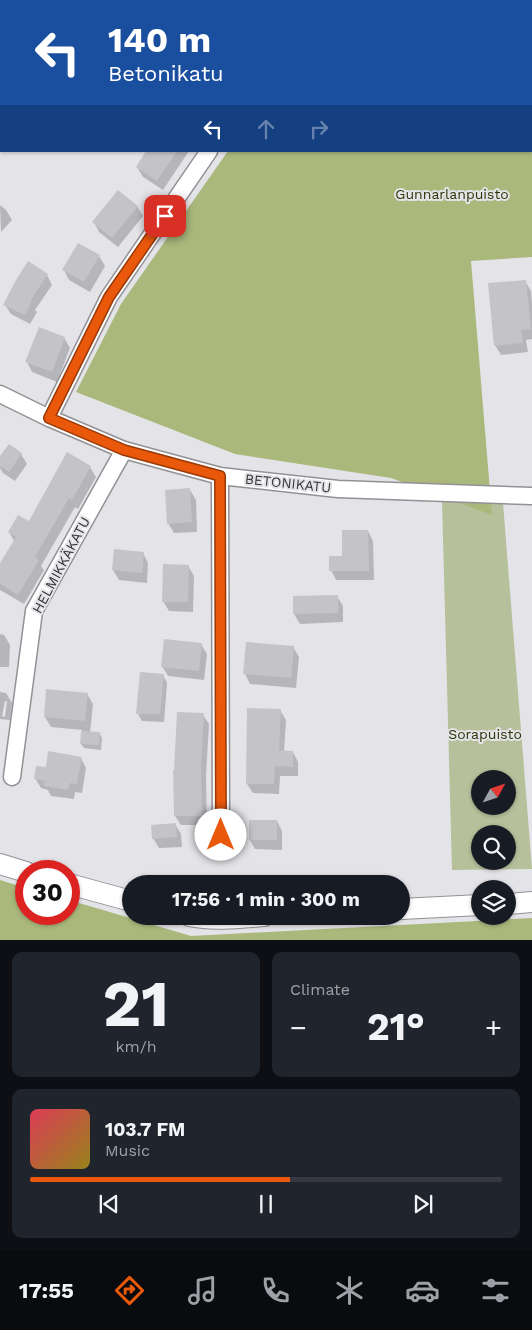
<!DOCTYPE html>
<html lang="en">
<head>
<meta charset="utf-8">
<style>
	body { margin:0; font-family:"Work Sans",sans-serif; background:#20242c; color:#f1f3f6; height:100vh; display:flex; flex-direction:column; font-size:19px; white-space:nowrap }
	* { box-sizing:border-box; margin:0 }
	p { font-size:16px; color:#9ea1a6 }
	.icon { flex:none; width:28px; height:28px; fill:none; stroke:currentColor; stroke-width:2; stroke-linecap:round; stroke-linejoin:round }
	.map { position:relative; height:940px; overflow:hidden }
	.panel { display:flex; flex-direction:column; gap:12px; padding:12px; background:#0d0f14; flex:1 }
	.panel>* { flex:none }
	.banner { position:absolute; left:0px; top:0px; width:532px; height:152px; box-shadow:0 1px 4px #0004; background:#1a4fa0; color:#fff; overflow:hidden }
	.needle { width:32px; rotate:50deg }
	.buttons { position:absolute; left:471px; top:770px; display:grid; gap:10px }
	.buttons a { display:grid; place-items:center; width:45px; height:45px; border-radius:50%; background:#171b24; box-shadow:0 1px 4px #0004; font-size:25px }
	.speed { position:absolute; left:15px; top:860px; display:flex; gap:10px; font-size:25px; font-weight:700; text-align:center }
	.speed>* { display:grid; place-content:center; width:65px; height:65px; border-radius:50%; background:#171b24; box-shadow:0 1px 4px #0004; line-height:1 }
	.speed .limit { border:8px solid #d22; background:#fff; color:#111 }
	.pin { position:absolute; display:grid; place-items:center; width:42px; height:42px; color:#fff; margin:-21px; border-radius:10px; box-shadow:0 2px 8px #0006 }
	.me { position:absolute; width:55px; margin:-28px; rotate:0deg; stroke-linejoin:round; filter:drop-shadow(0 0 4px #0008) }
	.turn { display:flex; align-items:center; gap:18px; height:105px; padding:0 25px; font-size:22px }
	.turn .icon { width:65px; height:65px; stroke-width:2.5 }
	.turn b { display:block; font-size:35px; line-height:42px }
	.lanes { display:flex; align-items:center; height:48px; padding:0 25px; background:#0003; justify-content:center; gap:25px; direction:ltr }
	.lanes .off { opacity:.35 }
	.big { font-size:38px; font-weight:700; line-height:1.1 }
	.panel .widget { flex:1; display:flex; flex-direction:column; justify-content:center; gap:8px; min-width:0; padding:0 18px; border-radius:10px; background:#20242c }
	.panel .dial { align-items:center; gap:0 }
	.dial b { font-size:65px; line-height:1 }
	.song { display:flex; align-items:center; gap:15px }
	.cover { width:60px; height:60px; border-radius:8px; background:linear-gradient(135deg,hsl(350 70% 55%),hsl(50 70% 35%)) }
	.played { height:5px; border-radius:2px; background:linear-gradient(90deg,#ea580c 55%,#363941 55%) }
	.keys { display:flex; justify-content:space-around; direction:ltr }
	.heat { display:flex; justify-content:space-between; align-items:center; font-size:28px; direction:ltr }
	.panel .tiles { flex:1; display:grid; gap:12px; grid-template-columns:1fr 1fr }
	.widget:last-child { grid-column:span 2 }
	.trip { position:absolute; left:122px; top:875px; width:288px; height:50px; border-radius:25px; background:#171b24; box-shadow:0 1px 4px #0004; font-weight:700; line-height:50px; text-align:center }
	.tab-bar { display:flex; height:80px; justify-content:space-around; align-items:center; background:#090b0e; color:#9ea1a6 }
	.tab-bar .icon { width:35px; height:35px }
	.tab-bar .on { color:#ea580c }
	.tab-bar b { font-size:22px; color:#f1f3f6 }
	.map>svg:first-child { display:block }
	.green { fill:#b6c09b; fill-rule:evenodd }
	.forest { fill:#aab87c }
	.shadow { fill:#0003; fill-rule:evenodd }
	.building { fill:#c4c4c8 }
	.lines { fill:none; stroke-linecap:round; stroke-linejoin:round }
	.minor-casing { stroke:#929195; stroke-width:19 }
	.tertiary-casing { stroke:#929195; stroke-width:22 }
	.minor { stroke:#fff; stroke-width:16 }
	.tertiary { stroke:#fff; stroke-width:20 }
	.route-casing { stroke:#983908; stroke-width:12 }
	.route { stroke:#ea580c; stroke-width:9 }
	.labels { text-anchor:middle; stroke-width:4; stroke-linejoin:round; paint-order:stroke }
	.park-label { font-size:14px; fill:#2d3607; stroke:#e4e3e8 }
	.street-label { font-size:14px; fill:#353536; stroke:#e4e3e8 }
</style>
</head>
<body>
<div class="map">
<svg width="532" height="940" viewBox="0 0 532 940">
	<rect width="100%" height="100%" fill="#e4e3e8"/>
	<path class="green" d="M 442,501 L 503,503 L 532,869 L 452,870 ZM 480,779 L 508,779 L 508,806 L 480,806 ZM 480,834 L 508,834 L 508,861 L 480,861 Z"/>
	<g class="forest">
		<polygon points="382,0 532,0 532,257 471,261 492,515 391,478 235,454 76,392 121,304 228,151 531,151 531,1 382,1"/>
		<polygon points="0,880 26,888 26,914 69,914 69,900 191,936 532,918 532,940 0,940"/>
	</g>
	<g class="shadow">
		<polygon points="0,0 15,0 14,1 1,1 1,49 0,49"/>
		<rect x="43" y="0" width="53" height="1"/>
		<polygon points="127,0 141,0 141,1 128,1"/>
		<rect x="198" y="0" width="43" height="1"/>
		<polygon points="148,151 189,151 163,190 143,177 137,167"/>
		<polygon points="0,205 6,210 12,220 1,232"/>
		<polygon points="137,206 143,216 118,247 99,232 94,222"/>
		<polygon points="99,256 105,266 90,292 69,280 64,270"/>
		<polygon points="47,275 52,285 35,310 37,312 30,324 11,314 5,305"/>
		<polygon points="525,281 531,291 532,304 532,339 526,340 528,352 501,355 495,345"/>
		<polygon points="64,338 70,348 57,382 32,372 27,362"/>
		<polygon points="21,454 27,464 15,481 3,473 0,468 0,459"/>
		<polygon points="90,467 96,477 78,509 75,507 41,566 44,570 24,604 0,590 0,566 14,541 9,532 30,523"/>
		<polygon points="190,490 196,500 197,532 174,533 168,523"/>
		<polygon points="368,531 373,541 374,580 336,580 331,570"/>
		<polygon points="115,550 143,553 148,563 147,583 119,580 113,570"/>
		<polygon points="188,566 194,576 193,612 169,611 163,601"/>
		<polygon points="337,596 343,606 343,622 300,624 294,614"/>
		<polygon points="0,634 4,635 10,645 9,667 0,667"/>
		<polygon points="201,644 207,654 204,680 168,676 162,666"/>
		<polygon points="293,647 299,657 296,688 250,684 245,674"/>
		<polygon points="163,675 167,683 164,722 142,721 138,714"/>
		<polygon points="47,690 87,694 93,704 90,733 100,734 102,738 101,750 84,748 81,744 82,730 51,727 45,717"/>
		<path d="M 0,692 L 6,693 L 12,703 L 10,720 L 0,719 ZM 5,701 L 7,701 L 5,717 L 2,716 Z"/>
		<polygon points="280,710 286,720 284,752 293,752 298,762 298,776 280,776 279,794 253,793 247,784"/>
		<polygon points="203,715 209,724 206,776 207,825 181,825 175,816"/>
		<polygon points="81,758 86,768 82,793 75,792 74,799 51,796 48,790 41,788 35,778 47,769"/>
		<polygon points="277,821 282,831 282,850 255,849 250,840"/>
		<polygon points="175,824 181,834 182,847 159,848 153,838"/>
	</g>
	<g class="building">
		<polygon points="146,151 177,151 157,181 136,167"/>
		<polygon points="118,190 138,206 112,238 92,222"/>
		<polygon points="78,243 100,255 84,282 62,270"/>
		<polygon points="28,261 48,274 30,301 32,301 25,315 3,305 16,280"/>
		<polygon points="526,280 531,329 521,330 523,343 494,346 488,283"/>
		<polygon points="39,327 65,337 52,372 25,362"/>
		<polygon points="9,444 22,453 9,472 0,466 0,456"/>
		<polygon points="67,452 91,466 72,500 69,498 35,557 39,560 18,595 0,584 0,563 16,537 8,532 18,515 29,521"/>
		<polygon points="190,488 192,522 167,524 165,490"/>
		<polygon points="342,530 368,530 369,571 329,571 329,556 342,556"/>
		<polygon points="114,549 144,552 142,573 112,570"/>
		<polygon points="163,564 189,565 188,602 162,602"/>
		<polygon points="338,595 338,613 293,614 293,596"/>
		<polygon points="164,639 202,643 199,671 161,667"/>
		<polygon points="246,642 294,646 291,678 243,674"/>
		<polygon points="140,672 164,674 160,714 136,714"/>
		<polygon points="46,689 88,693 85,721 44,717"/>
		<polygon points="247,708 281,709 279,750 293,751 293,767 275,766 274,784 246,784"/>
		<polygon points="177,712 204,713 201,765 202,816 174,816 173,770 174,770"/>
		<polygon points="81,731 100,732 99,745 80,744"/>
		<polygon points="48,751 82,757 77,784 70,783 68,790 44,786 45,781 34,779 36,766 46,767"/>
		<rect x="249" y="820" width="28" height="20"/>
		<polygon points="176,823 177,837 152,839 151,825"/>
	</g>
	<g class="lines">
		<g class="minor-casing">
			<g id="minor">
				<polyline points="20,0 20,1"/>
				<polyline points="257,1 257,0"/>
				<polyline points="0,91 1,89"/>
				<polyline points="0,394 49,418 124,450 220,476 338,489 532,496"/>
				<polyline points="49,418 109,297 209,151"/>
				<polyline points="220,476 221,835"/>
				<polyline points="12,777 34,611 124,450"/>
			</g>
		</g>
		<g class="tertiary-casing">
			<g id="tertiary">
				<polyline points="0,864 26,872"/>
				<polyline points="69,884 131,901"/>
				<polyline points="508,904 532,902"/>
				<polyline points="401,909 480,905"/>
				<path d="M 189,916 C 214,921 239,918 264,916"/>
			</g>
		</g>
		<use href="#minor" class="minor"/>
		<use href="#tertiary" class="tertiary"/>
	</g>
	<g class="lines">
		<g class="route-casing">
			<polyline id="route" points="165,216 109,297 49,418 124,450 220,476 221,835"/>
		</g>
		<use href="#route" class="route"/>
	</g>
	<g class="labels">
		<g class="park-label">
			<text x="452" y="199">Gunnarlanpuisto</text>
			<text x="485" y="739">Sorapuisto</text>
		</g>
		<g class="street-label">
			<text transform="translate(288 483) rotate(6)" y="5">BETONIKATU</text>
			<text transform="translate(61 565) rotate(-62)" y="5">HELMIKKÄKATU</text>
		</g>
	</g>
</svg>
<div class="buttons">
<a><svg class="needle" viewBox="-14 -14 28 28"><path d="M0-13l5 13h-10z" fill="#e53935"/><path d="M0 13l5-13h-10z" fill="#9ea1a6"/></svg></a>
<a><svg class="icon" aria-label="search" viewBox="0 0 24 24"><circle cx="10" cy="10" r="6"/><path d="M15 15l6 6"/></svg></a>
<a><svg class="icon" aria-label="layers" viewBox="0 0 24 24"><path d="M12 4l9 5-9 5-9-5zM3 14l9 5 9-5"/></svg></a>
</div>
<div class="speed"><div class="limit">30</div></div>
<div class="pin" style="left:165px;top:216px;background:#d93025"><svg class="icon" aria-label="arrive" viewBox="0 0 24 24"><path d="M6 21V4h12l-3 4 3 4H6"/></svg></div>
<svg class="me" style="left:221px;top:835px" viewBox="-20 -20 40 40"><circle r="19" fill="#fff"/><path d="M0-13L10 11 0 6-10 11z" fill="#ea580c"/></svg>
<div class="trip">17:56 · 1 min · 300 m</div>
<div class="banner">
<div class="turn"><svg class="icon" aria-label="left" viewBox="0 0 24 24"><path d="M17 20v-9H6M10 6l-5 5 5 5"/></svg><div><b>140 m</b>Betonikatu</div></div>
<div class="lanes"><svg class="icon" aria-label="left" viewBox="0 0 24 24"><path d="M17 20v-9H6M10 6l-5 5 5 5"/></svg><svg class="icon off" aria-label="ahead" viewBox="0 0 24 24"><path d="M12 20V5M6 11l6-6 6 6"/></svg><svg class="icon off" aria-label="right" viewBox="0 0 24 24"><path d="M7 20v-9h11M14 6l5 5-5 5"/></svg></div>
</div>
</div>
<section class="panel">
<div class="tiles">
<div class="widget dial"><b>21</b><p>km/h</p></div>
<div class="widget"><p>Climate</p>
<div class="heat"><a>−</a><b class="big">21°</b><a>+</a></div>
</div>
<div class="widget">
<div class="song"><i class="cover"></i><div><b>103.7 FM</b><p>Music</p></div></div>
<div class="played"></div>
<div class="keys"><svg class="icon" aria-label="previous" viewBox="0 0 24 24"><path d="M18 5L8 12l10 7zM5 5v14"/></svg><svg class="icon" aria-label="pause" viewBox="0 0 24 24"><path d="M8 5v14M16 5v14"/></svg><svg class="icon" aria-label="next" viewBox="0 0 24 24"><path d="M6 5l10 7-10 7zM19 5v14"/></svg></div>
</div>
</div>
</section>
<nav class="tab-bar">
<b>17:55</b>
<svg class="icon on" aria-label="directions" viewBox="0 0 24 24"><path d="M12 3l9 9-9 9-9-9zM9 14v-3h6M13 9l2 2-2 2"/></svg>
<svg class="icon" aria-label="music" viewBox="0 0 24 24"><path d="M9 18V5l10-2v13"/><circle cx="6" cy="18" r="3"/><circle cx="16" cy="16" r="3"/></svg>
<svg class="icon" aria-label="phone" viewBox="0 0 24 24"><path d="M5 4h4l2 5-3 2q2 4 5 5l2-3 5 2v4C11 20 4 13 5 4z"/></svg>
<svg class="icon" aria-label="climate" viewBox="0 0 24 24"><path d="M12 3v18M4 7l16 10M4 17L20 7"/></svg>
<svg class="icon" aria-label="car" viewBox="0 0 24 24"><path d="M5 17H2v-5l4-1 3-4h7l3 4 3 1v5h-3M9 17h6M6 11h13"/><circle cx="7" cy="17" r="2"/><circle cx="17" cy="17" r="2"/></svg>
<svg class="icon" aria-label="filters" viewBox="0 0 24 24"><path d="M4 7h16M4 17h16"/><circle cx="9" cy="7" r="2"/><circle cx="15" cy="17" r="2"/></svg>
</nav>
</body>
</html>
